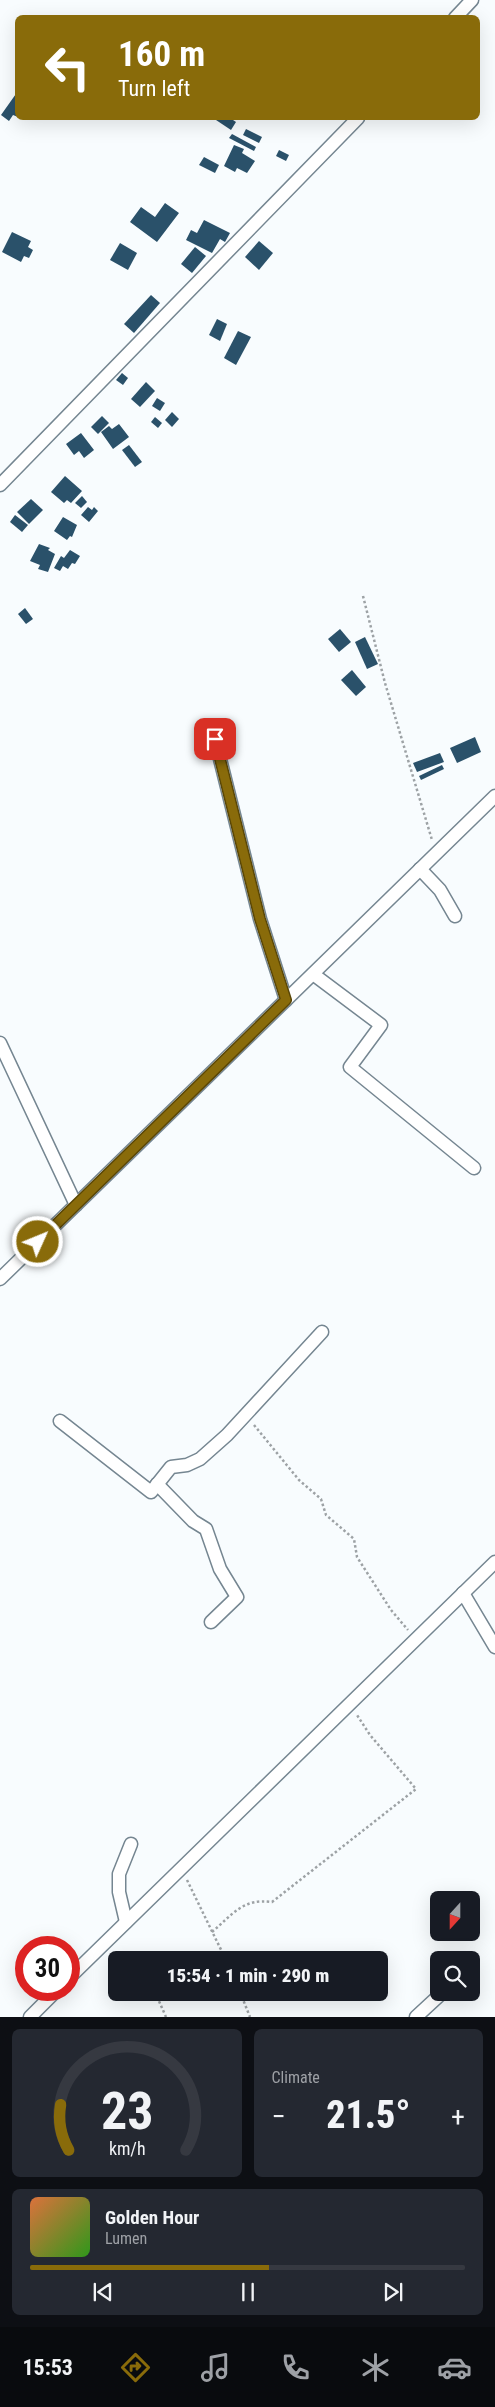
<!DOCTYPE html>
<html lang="en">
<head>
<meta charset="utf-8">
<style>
	body { margin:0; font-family:"Roboto Condensed",sans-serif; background:#242831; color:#f1f3f6; height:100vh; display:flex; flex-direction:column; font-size:19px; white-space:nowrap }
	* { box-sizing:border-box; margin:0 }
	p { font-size:16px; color:#9ea1a6 }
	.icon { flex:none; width:28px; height:28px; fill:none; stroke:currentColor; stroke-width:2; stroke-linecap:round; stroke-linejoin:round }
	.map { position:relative; height:2017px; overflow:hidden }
	.details { display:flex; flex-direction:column; gap:12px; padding:12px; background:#0d0f14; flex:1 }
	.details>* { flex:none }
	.banner { position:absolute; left:15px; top:15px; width:465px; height:105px; border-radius:8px; box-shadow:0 5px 20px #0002; background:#896b0a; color:#fff; overflow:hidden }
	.needle { width:32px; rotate:201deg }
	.controls { position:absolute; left:430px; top:1891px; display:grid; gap:10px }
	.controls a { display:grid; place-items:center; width:50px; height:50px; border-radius:8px; background:#171b24; box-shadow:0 5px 20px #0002; font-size:25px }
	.speed { position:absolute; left:15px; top:1936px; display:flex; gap:10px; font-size:25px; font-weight:700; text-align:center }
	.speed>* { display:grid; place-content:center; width:65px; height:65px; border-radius:50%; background:#171b24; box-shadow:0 5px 20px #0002; line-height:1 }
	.speed .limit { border:8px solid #d22; background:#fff; color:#111 }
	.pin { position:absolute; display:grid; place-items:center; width:42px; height:42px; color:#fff; margin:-21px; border-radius:10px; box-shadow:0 2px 8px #0006 }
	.me { position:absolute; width:55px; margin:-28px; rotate:46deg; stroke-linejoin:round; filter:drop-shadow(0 0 4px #0008) }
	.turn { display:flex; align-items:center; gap:18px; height:105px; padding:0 20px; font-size:22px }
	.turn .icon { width:65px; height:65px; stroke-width:2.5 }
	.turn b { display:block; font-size:35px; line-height:42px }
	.big { font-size:38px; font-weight:800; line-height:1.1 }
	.details .card { flex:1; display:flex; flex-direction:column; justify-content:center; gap:8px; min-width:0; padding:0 18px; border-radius:8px; background:#242831 }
	.details .dial { align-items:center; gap:0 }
	.dial svg { height:130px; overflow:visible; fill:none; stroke:#363941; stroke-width:7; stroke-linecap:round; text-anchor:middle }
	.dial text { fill:#f1f3f6; stroke:none }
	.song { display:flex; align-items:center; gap:15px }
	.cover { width:60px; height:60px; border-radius:8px; background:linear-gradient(135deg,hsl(20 70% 55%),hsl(110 70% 35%)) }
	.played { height:5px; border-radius:2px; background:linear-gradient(90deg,#896b0a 55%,#363941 55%) }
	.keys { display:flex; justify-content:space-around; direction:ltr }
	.heat { display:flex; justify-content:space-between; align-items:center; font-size:28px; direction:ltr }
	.details .tiles { flex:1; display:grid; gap:12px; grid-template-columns:1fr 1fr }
	.card:last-child { grid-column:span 2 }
	.trip { position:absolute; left:108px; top:1951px; width:280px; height:50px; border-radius:8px; background:#171b24; box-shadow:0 5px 20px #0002; font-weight:800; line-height:50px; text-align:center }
	.tab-bar { display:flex; height:80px; justify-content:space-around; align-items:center; background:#090b0e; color:#9ea1a6 }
	.tab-bar .icon { width:35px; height:35px }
	.tab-bar .on { color:#896b0a }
	.tab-bar b { font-size:22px; color:#f1f3f6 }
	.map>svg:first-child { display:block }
	.building { fill:#2a516a }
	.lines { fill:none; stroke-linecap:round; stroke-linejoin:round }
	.minor-casing { stroke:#758691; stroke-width:15 }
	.path { stroke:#9da2a5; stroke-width:2.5; stroke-dasharray:2.5 2.5; stroke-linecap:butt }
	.minor { stroke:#fff; stroke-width:12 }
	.route-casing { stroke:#594606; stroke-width:12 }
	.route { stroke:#896b0a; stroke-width:9 }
</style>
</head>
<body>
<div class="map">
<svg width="495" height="2017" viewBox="0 0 495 2017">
	<rect width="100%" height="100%" fill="#f8fcfe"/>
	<g class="building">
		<polygon points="18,91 18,117 13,115 9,121 1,115"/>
		<polygon points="218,118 230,118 236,122 231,130 216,120"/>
		<polygon points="246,129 262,137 259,143 243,135"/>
		<polygon points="232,134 256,147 254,151 229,138"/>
		<polygon points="234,145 244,149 242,153 255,161 247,173 237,168 235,172 224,166"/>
		<polygon points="279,150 289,155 286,161 276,156"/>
		<polygon points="204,157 219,165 215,173 199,165"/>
		<polygon points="165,203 179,213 157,242 130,222 141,207 155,217"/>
		<polygon points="204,220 230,233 225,242 220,239 212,253 186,240 191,230 197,233"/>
		<polygon points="12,232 31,241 28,247 33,250 29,258 24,256 21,262 2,252"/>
		<polygon points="259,241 273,253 259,270 245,257"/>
		<polygon points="120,243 137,253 128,270 110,260"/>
		<polygon points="195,247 206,256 192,273 181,264"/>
		<polygon points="151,295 160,303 134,333 124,324"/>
		<polygon points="217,319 227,324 220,341 209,335"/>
		<polygon points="238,331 251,337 236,365 224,358"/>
		<polygon points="122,373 128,378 123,385 116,380"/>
		<polygon points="146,382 155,391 140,407 131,399"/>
		<polygon points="157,398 165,403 160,411 152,406"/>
		<polygon points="172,412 179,419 172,427 165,420"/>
		<polygon points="102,416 109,423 98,434 91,427"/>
		<polygon points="155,417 162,423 158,428 151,422"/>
		<polygon points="119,424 129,437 113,449 101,432 109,426 112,429"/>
		<polygon points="81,433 94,450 84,458 79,451 74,455 66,444"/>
		<polygon points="129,445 142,462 135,467 122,450"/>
		<polygon points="65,476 82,491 71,503 67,500 64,503 51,492"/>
		<polygon points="82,496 87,502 81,508 75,503"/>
		<polygon points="31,499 43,510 29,524 17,512"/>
		<polygon points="88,507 92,510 94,507 98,511 89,522 81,515"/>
		<polygon points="15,515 28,525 22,532 10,522"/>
		<polygon points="63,517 77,525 72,537 70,536 67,540 54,531"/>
		<polygon points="39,544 50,548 48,550 55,554 48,572 38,569 40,565 30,561"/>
		<polygon points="70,550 80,556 75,564 72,563 68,569 63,566 60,571 54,568 61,556 64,558"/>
		<polygon points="25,608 33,619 26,624 18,614"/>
		<polygon points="340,629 351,642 339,652 328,639"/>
		<polygon points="365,637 378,664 367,669 355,642"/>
		<polygon points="352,670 366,687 356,696 341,680"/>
		<polygon points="475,737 481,752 457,763 450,748"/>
		<polygon points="440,753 444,762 417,772 413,763"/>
		<polygon points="442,765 444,769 421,780 419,776"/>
	</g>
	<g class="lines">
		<g class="minor-casing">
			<g id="minor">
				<polyline points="455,18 472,0"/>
				<polyline points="0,485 358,118"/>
				<polyline points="215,739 260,919 286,1000"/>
				<polyline points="420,869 440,890 455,916"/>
				<polyline points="313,974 381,1025 350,1067 474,1168"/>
				<polyline points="0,1043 76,1205"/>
				<polyline points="0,1279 495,796"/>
				<polyline points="60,1421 151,1492 171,1467 187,1465 200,1459 227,1435 322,1332"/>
				<polyline points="157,1484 193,1521 206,1529 220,1569 237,1597 211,1622"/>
				<polyline points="463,1593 495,1647"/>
				<polyline points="126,1922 119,1892 119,1874 131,1844"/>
				<polyline points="69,1978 495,1562"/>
				<polyline points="30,2017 57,1990"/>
				<polyline points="416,2017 443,1992"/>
			</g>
		</g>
		<g class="path">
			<polyline points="363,596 385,683 432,840"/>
			<polyline points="254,1425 299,1480 321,1499 326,1515 354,1539 357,1557 391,1610 408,1630"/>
			<polyline points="187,1880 226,1960"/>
			<path d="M 212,1932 C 233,1914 243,1898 272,1902 L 416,1789 L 370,1735 L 357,1715"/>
			<polyline points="155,1992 166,2017"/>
			<polyline points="240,1992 250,2017"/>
		</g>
		<use href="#minor" class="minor"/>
	</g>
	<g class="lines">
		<g class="route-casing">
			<polyline id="route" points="38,1242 286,1000 260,919 215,739"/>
		</g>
		<use href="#route" class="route"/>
	</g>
</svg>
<div class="controls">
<a><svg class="needle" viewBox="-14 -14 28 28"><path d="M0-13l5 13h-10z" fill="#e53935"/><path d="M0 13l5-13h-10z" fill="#9ea1a6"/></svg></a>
<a><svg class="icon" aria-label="search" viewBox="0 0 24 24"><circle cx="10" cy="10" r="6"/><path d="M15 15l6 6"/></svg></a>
</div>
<div class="speed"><div class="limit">30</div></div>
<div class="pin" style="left:215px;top:739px;background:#d93025"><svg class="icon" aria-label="arrive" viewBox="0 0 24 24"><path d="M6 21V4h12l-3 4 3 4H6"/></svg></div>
<svg class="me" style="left:38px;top:1242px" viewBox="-20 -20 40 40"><circle r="17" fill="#896b0a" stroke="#fff" stroke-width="3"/><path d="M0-11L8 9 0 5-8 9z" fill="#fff"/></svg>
<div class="trip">15:54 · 1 min · 290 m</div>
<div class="banner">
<div class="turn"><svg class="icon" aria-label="left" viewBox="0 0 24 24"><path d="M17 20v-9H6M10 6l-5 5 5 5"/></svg><div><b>160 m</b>Turn left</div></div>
</div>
</div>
<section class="details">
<div class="tiles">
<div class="card dial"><svg viewBox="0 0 100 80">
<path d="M14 69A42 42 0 1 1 86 69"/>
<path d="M14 69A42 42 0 0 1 9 41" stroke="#896b0a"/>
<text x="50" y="56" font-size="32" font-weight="700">23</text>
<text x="50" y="72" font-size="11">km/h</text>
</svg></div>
<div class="card"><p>Climate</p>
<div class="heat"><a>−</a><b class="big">21.5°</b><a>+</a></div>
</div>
<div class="card">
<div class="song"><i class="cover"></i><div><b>Golden Hour</b><p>Lumen</p></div></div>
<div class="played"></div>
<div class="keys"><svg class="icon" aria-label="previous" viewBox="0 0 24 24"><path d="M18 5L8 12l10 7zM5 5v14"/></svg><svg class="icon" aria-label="pause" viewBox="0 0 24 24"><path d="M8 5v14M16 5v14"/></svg><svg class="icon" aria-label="next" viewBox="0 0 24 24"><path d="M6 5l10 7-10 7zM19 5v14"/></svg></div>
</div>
</div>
</section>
<nav class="tab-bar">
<b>15:53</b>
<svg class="icon on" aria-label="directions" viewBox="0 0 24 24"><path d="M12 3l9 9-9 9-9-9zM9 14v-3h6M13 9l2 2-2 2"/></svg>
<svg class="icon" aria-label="music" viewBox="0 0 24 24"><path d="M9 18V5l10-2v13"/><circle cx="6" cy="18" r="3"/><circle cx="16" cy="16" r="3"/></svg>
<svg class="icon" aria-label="phone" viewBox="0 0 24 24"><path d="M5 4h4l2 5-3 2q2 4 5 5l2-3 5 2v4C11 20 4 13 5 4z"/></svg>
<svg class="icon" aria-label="climate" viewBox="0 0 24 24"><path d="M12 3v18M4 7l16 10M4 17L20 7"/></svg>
<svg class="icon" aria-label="car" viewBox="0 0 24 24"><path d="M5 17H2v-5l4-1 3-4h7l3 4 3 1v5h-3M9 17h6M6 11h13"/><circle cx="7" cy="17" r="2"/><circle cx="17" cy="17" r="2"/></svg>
</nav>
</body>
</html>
